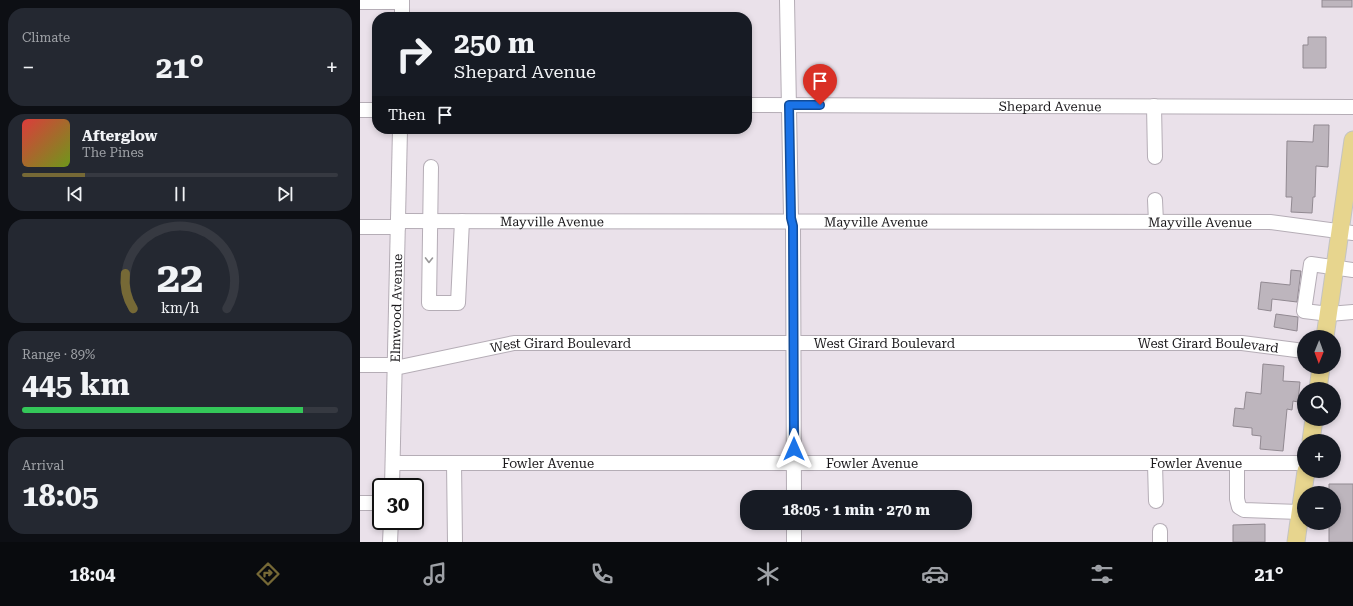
<!DOCTYPE html>
<html lang="en">
<head>
<meta charset="utf-8">
<style>
	body { margin:0; font-family:"Roboto Serif",serif; background:#242831; color:#f1f3f6; height:100vh; display:flex; flex-direction:column; font-size:15px; white-space:nowrap }
	* { box-sizing:border-box; margin:0 }
	p { font-size:13px; color:#9ea1a6 }
	.icon { flex:none; width:22px; height:22px; fill:none; stroke:currentColor; stroke-width:2; stroke-linecap:round; stroke-linejoin:round }
	.map { position:relative; flex:1; overflow:hidden }
	.panel { display:flex; flex-direction:column; gap:8px; padding:8px; background:#0d0f14; width:360px }
	.panel>* { flex:none }
	.hud { position:absolute; left:12px; top:12px; width:380px; height:122px; border-radius:16px; box-shadow:0 2px 6px #0003; background:#171b24; color:#f1f3f6; overflow:hidden }
	.needle { width:26px; rotate:181deg }
	.controls { position:absolute; left:937px; top:330px; display:grid; gap:8px }
	.controls a { display:grid; place-items:center; width:44px; height:44px; border-radius:50%; background:#171b24; box-shadow:0 2px 6px #0003; font-size:20px }
	.speed { position:absolute; left:12px; top:478px; display:flex; gap:8px; font-size:20px; font-weight:700; text-align:center }
	.speed>* { display:grid; place-content:center; width:52px; height:52px; border-radius:50%; background:#171b24; box-shadow:0 2px 6px #0003; line-height:1 }
	.speed .limit { border:2px solid #111; border-radius:6px; background:#fff; color:#111 }
	.pin { position:absolute; display:grid; place-items:center; width:34px; height:34px; color:#fff; margin:-41px -17px; border-radius:50% 50% 50% 0; rotate:-45deg; box-shadow:0 0 4px #0007 }
	.pin .icon { rotate:45deg }
	.me { position:absolute; width:44px; margin:-22px; rotate:0deg; stroke-linejoin:round; filter:drop-shadow(0 0 3px #0008) }
	.turn { display:flex; align-items:center; gap:14px; height:84px; padding:0 16px; font-size:18px }
	.turn .icon { width:52px; height:52px; stroke-width:2.5 }
	.turn b { display:block; font-size:28px; line-height:34px }
	.then { display:flex; align-items:center; height:38px; padding:0 16px; background:#0003; gap:8px; font-size:15px }
	.big { font-size:30px; font-weight:700; line-height:1.1 }
	.panel .widget { flex:1; display:flex; flex-direction:column; justify-content:center; gap:6px; min-width:0; padding:0 14px; border-radius:16px; background:#242831 }
	.panel .dial { align-items:center; gap:0 }
	.dial svg { height:104px; overflow:visible; fill:none; stroke:#363941; stroke-width:7; stroke-linecap:round; text-anchor:middle }
	.dial text { fill:#f1f3f6; stroke:none }
	.song { display:flex; align-items:center; gap:12px }
	.cover { width:48px; height:48px; border-radius:6px; background:linear-gradient(135deg,hsl(0 70% 55%),hsl(80 70% 35%)) }
	.played { height:4px; border-radius:2px; background:linear-gradient(90deg,#766936 20%,#363941 20%) }
	.keys { display:flex; justify-content:space-around; direction:ltr }
	.heat { display:flex; justify-content:space-between; align-items:center; font-size:22px; direction:ltr }
	.charge { height:6px; border-radius:3px; background:linear-gradient(90deg,#34c759 89%,#363941 0) }
	.trip { position:absolute; left:380px; top:490px; width:232px; height:40px; border-radius:16px; background:#171b24; box-shadow:0 2px 6px #0003; font-weight:700; line-height:40px; text-align:center }
	.tab-bar { display:flex; height:64px; justify-content:space-around; align-items:center; background:#090b0e; color:#9ea1a6 }
	.tab-bar .icon { width:28px; height:28px }
	.tab-bar .current { color:#766936 }
	.tab-bar b { font-size:18px; color:#f1f3f6 }
	main { display:flex; flex:1; min-height:0 }
	.map>svg:first-child { display:block }
	.building { fill:#bdb5bd; stroke:#918991 }
	.lines { fill:none; stroke-linecap:round; stroke-linejoin:round }
	.minor-casing { stroke:#b5adb6; stroke-width:16 }
	.major-casing { stroke:#c3c3c4; stroke-width:19 }
	.minor { stroke:#fff; stroke-width:14 }
	.major { stroke:#e7d58e; stroke-width:17 }
	.oneway { stroke:#989798 }
	.route-casing { stroke:#114b97; stroke-width:10 }
	.route { stroke:#1a73e8; stroke-width:7 }
	.labels { text-anchor:middle; stroke-width:3; stroke-linejoin:round; paint-order:stroke }
	.street-label { font-size:13px; fill:#1a181b; stroke:#fff }
</style>
</head>
<body>
<main>
<section class="panel">
<div class="widget"><p>Climate</p>
<div class="heat"><a>−</a><b class="big">21°</b><a>+</a></div>
</div>
<div class="widget">
<div class="song"><i class="cover"></i><div><b>Afterglow</b><p>The Pines</p></div></div>
<div class="played"></div>
<div class="keys"><svg class="icon" aria-label="previous" viewBox="0 0 24 24"><path d="M18 5L8 12l10 7zM5 5v14"/></svg><svg class="icon" aria-label="pause" viewBox="0 0 24 24"><path d="M8 5v14M16 5v14"/></svg><svg class="icon" aria-label="next" viewBox="0 0 24 24"><path d="M6 5l10 7-10 7zM19 5v14"/></svg></div>
</div>
<div class="widget dial"><svg viewBox="0 0 100 80">
<path d="M14 69A42 42 0 1 1 86 69"/>
<path d="M14 69A42 42 0 0 1 8 42" stroke="#766936"/>
<text x="50" y="56" font-size="32" font-weight="700">22</text>
<text x="50" y="72" font-size="11">km/h</text>
</svg></div>
<div class="widget"><p>Range · 89%</p><b class="big">445 km</b><div class="charge"></div></div>
<div class="widget"><p>Arrival</p><b class="big">18:05</b></div>
</section>
<div class="map">
<svg width="993" height="542" viewBox="0 0 993 542">
	<rect width="100%" height="100%" fill="#eae1ea"/>
	<g class="building">
		<rect x="962" y="0" width="30" height="7"/>
		<polygon points="948,37 966,37 966,68 943,68 943,45 948,45"/>
		<polygon points="954,125 969,125 968,167 956,166 955,197 953,197 952,213 931,212 932,197 926,197 927,141 953,142"/>
		<polygon points="931,270 941,271 937,302 912,299 911,311 898,309 901,282 930,285"/>
		<polygon points="916,314 938,317 937,331 914,327"/>
		<polygon points="903,364 924,366 923,381 940,382 938,402 933,401 932,410 927,409 923,451 900,449 901,436 892,435 892,428 873,426 875,408 884,409 886,392 901,394"/>
		<polygon points="969,484 993,484 993,542 969,542 969,523 974,523 974,493 969,493"/>
		<polygon points="905,524 905,542 873,542 873,525"/>
	</g>
	<g class="lines">
		<g class="minor-casing">
			<g id="minor">
				<polyline points="427,0 431,217 433,227 434,497"/>
				<polyline points="0,2 42,2"/>
				<polyline points="42,17 42,0"/>
				<path id="s1" d="M 387,105 L 993,107"/>
				<polyline points="794,106 795,157"/>
				<polyline points="0,110 17,110"/>
				<polyline points="71,167 69,303 98,303 102,221"/>
				<polyline points="795,200 796,222"/>
				<path id="s2" d="M 38,221 L 910,222 L 993,233"/>
				<polyline points="0,227 38,227"/>
				<polyline points="993,270 951,264 944,311 969,314 993,312"/>
				<polyline points="0,365 35,365"/>
				<path id="s3" d="M 35,368 L 154,343 L 882,343 L 944,351"/>
				<path id="s4" d="M 33,463 L 944,463"/>
				<polyline points="94,463 95,542"/>
				<polyline points="795,464 796,501"/>
				<polyline points="877,464 877,499 879,507 884,510 940,512"/>
				<path id="s5" d="M 32,487 L 40,129"/>
				<polyline points="0,503 21,503"/>
				<polyline points="434,523 434,542"/>
				<polyline points="30,542 31,521"/>
				<polyline points="800,542 800,531"/>
			</g>
		</g>
		<g class="major-casing">
			<g id="major">
				<polyline points="965,337 993,140"/>
				<polyline points="958,389 961,367"/>
				<polyline points="951,441 954,419"/>
				<polyline points="936,542 946,471"/>
			</g>
		</g>
		<use href="#minor" class="minor"/>
		<use href="#major" class="major"/>
	</g>
	<defs><path id="oneway-chevron" d="M-2-3.5L2.5 0L-2 3.5" fill="none" stroke-width="1.6" stroke-linecap="round" stroke-linejoin="round"/></defs>
	<use class="oneway" href="#oneway-chevron" transform="translate(69 260) rotate(91)"/>
	<g class="lines">
		<g class="route-casing">
			<polyline id="route" points="434,449 433,226 431,218 429,105 460,105"/>
		</g>
		<use href="#route" class="route"/>
	</g>
	<g class="labels">
		<g class="street-label">
			<text dy="5" stroke="none"><textPath href="#s1" startOffset="303">Shepard Avenue</textPath></text>
			<text dy="5" stroke="none"><textPath href="#s2" startOffset="154">Mayville Avenue</textPath></text>
			<text dy="5" stroke="none"><textPath href="#s2" startOffset="478">Mayville Avenue</textPath></text>
			<text dy="5" stroke="none"><textPath href="#s2" startOffset="802">Mayville Avenue</textPath></text>
			<text dy="5" stroke="none"><textPath href="#s5" startOffset="179">Elmwood Avenue</textPath></text>
			<text dy="5" stroke="none"><textPath href="#s3" startOffset="492">West Girard Boulevard</textPath></text>
			<text dy="5" stroke="none"><textPath href="#s3" startOffset="816">West Girard Boulevard</textPath></text>
			<text dy="5" stroke="none"><textPath href="#s3" startOffset="168">West Girard Boulevard</textPath></text>
			<text dy="5" stroke="none"><textPath href="#s4" startOffset="155">Fowler Avenue</textPath></text>
			<text dy="5" stroke="none"><textPath href="#s4" startOffset="479">Fowler Avenue</textPath></text>
			<text dy="5" stroke="none"><textPath href="#s4" startOffset="803">Fowler Avenue</textPath></text>
		</g>
	</g>
</svg>
<div class="controls">
<a><svg class="needle" viewBox="-14 -14 28 28"><path d="M0-13l5 13h-10z" fill="#e53935"/><path d="M0 13l5-13h-10z" fill="#9ea1a6"/></svg></a>
<a><svg class="icon" aria-label="search" viewBox="0 0 24 24"><circle cx="10" cy="10" r="6"/><path d="M15 15l6 6"/></svg></a>
<a>+</a>
<a>−</a>
</div>
<div class="speed"><div class="limit">30</div></div>
<div class="pin" style="left:460px;top:105px;background:#d93025"><svg class="icon" aria-label="arrive" viewBox="0 0 24 24"><path d="M6 21V4h12l-3 4 3 4H6"/></svg></div>
<svg class="me" style="left:434px;top:449px" viewBox="-20 -20 40 40"><path d="M0-17L14 15 0 8-14 15z" fill="#1a73e8" stroke="#fff" stroke-width="4"/></svg>
<div class="trip">18:05 · 1 min · 270 m</div>
<div class="hud">
<div class="turn"><svg class="icon" aria-label="right" viewBox="0 0 24 24"><path d="M7 20v-9h11M14 6l5 5-5 5"/></svg><div><b>250 m</b>Shepard Avenue</div></div>
<div class="then">Then<svg class="icon" aria-label="arrive" viewBox="0 0 24 24"><path d="M6 21V4h12l-3 4 3 4H6"/></svg></div>
</div>
</div>
</main>
<nav class="tab-bar">
<b>18:04</b>
<svg class="icon current" aria-label="directions" viewBox="0 0 24 24"><path d="M12 3l9 9-9 9-9-9zM9 14v-3h6M13 9l2 2-2 2"/></svg>
<svg class="icon" aria-label="music" viewBox="0 0 24 24"><path d="M9 18V5l10-2v13"/><circle cx="6" cy="18" r="3"/><circle cx="16" cy="16" r="3"/></svg>
<svg class="icon" aria-label="phone" viewBox="0 0 24 24"><path d="M5 4h4l2 5-3 2q2 4 5 5l2-3 5 2v4C11 20 4 13 5 4z"/></svg>
<svg class="icon" aria-label="climate" viewBox="0 0 24 24"><path d="M12 3v18M4 7l16 10M4 17L20 7"/></svg>
<svg class="icon" aria-label="car" viewBox="0 0 24 24"><path d="M5 17H2v-5l4-1 3-4h7l3 4 3 1v5h-3M9 17h6M6 11h13"/><circle cx="7" cy="17" r="2"/><circle cx="17" cy="17" r="2"/></svg>
<svg class="icon" aria-label="filters" viewBox="0 0 24 24"><path d="M4 7h16M4 17h16"/><circle cx="9" cy="7" r="2"/><circle cx="15" cy="17" r="2"/></svg>
<b>21°</b>
</nav>
</body>
</html>
